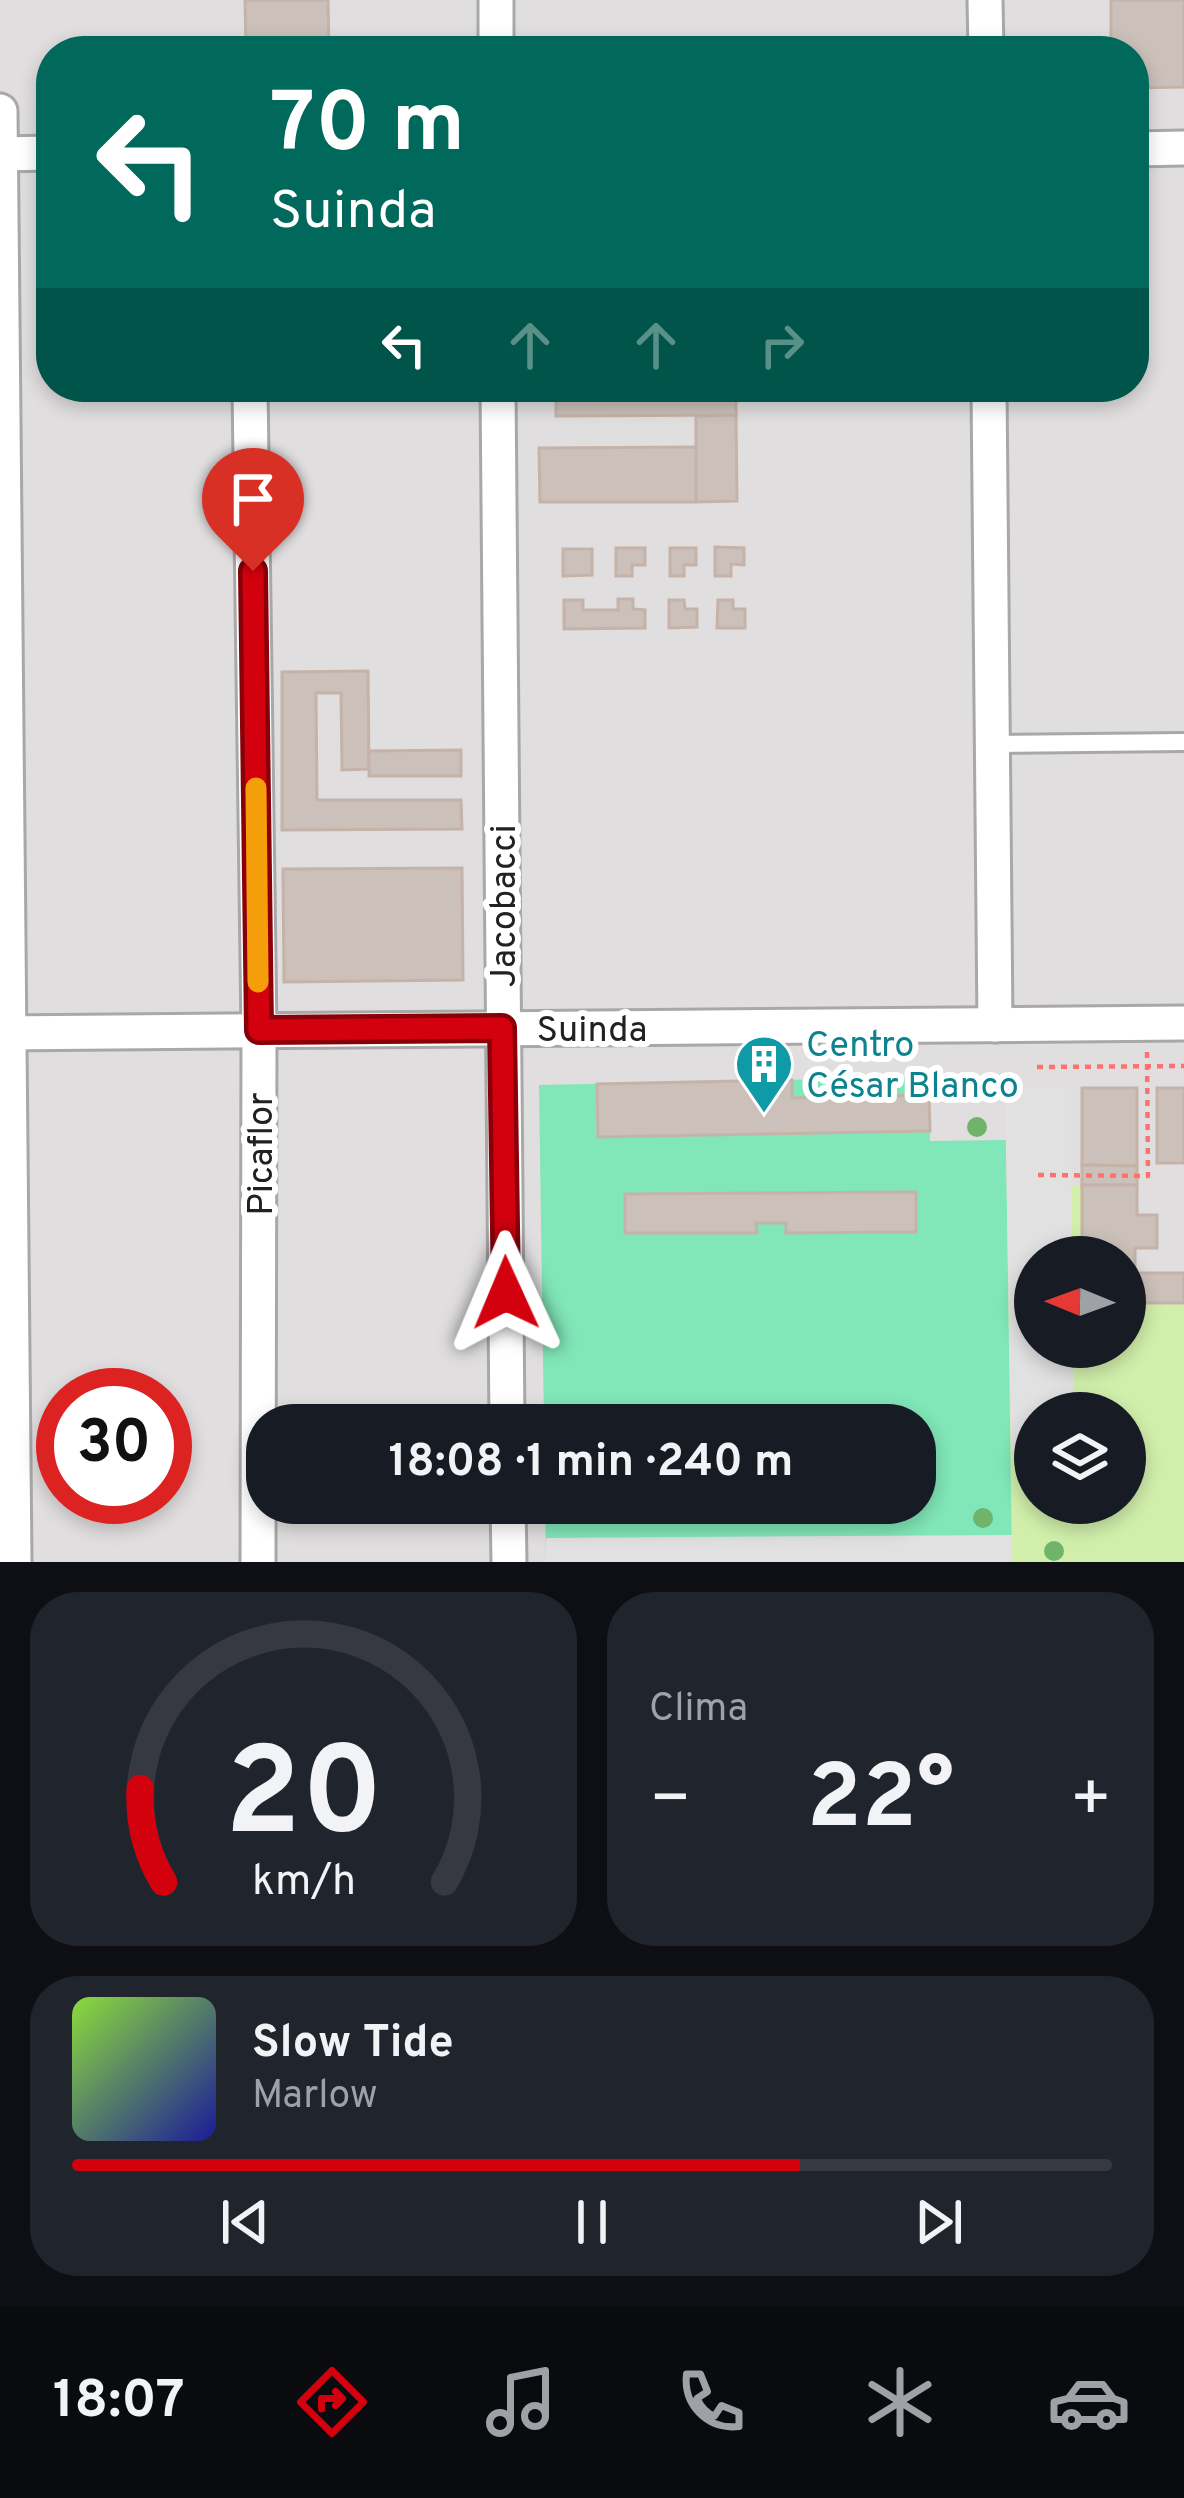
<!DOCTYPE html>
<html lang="es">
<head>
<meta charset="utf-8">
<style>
	body { margin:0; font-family:Overpass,sans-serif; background:#20242c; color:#f1f3f6; height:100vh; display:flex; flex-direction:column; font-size:45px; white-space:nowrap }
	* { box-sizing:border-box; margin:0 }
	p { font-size:39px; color:#9ea1a6 }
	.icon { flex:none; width:66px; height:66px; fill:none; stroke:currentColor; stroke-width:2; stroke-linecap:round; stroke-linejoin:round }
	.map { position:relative; height:1562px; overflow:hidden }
	.details { display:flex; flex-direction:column; gap:30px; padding:30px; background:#0d0f14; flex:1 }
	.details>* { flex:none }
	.banner { position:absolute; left:36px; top:36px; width:1113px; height:366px; border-radius:48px; box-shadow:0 6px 18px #0003; background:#00695c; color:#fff; overflow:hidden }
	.needle { width:78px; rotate:271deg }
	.tools { position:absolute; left:1014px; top:1236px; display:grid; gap:24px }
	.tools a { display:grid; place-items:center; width:132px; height:132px; border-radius:50%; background:#171b24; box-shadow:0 6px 18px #0003; font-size:60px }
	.speed { position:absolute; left:36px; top:1368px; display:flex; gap:24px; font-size:60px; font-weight:700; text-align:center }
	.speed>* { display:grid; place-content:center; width:156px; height:156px; border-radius:50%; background:#171b24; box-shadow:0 6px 18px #0003; line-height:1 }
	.speed .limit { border:18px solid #d22; background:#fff; color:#111 }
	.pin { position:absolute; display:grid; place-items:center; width:102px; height:102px; color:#fff; margin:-123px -51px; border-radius:50% 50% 50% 0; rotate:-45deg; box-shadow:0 0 12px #0007 }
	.pin .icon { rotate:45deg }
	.me { position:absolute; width:132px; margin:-66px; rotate:359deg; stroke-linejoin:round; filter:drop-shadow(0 0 9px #0008) }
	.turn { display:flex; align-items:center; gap:42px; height:252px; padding:0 36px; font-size:54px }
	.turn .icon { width:156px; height:156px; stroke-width:2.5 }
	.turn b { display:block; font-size:84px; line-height:102px }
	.lanes { display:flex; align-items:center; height:114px; padding:0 36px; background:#0003; justify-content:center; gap:60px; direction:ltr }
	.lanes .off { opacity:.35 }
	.big { font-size:90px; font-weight:700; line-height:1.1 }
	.details .tile { flex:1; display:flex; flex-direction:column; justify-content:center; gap:18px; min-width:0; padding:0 42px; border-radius:48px; background:#20242c }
	.details .dial { align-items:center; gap:0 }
	.dial svg { height:312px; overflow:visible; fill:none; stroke:#363941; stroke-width:7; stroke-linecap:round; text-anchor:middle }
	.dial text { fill:#f1f3f6; stroke:none }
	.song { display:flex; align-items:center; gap:36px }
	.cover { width:144px; height:144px; border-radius:18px; background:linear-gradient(135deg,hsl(90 70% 55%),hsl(240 70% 35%)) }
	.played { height:12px; border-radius:6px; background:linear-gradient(90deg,#d3000e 70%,#363941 70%) }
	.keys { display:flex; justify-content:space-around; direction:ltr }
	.heat { display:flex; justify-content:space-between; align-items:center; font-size:66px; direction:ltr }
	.details .tiles { flex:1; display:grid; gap:30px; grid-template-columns:1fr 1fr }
	.tile:last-child { grid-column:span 2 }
	.trip { position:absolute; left:246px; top:1404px; width:690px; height:120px; border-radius:48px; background:#171b24; box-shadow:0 6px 18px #0003; font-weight:700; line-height:120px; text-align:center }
	.tabs { display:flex; height:192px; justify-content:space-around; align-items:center; background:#090b0e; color:#9ea1a6 }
	.tabs .icon { width:84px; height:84px }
	.tabs .on { color:#d3000e }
	.tabs b { font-size:54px; color:#f1f3f6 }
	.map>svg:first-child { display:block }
	.residential { fill:#e0dede; fill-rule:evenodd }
	.grass { fill:#d1efab; fill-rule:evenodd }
	.pitch { fill:#81e6b8 }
	.parking { fill:#e1e1e1 }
	.building { fill:#cbc0ba; stroke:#c5b3a9; stroke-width:3 }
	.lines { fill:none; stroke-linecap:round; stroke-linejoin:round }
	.service-casing { stroke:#a8a8a8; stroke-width:22 }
	.minor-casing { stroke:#a8a8a8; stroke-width:39 }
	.path { stroke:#ff716c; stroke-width:4.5; stroke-dasharray:6 6; stroke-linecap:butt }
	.service { stroke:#fff; stroke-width:16 }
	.minor { stroke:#fff; stroke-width:33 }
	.tree { fill:#70b46c }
	.route-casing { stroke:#890009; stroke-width:30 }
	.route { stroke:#d3000e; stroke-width:21 }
	.slow { stroke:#f59e0b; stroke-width:21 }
	.labels { text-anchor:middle; stroke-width:12; stroke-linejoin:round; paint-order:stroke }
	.street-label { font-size:36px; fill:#212121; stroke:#fff }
	.culture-label { font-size:36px; fill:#0d838f; stroke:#fff; text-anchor:start }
</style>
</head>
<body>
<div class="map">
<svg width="1184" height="1562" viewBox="0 0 1184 1562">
	<rect width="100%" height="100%" fill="#f2eee8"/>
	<path class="residential" d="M 0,0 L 1184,0 L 1184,1562 L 0,1562 ZM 51,51 L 1134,51 L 1134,387 L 51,387 ZM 1035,1257 L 1125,1257 L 1125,1347 L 1035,1347 ZM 63,1395 L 165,1395 L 165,1497 L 63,1497 ZM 1035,1413 L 1125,1413 L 1125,1503 L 1035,1503 ZM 267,1425 L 915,1425 L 915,1503 L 267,1503 Z"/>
	<path class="grass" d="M 1082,1185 L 1082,1257 L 1035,1257 L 1035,1347 L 1125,1347 L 1125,1333 L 1135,1303 L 1184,1303 L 1184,1562 L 1012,1562 L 1006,1186 ZM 1035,1413 L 1125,1413 L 1125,1503 L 1035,1503 Z"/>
	<polygon class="pitch" points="930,1077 930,1141 1006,1140 1012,1562 546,1562 545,1503 915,1503 915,1425 544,1425 539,1085"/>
	<g class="parking">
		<polygon points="1005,1088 1071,1088 1072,1257 1035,1257 1035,1347 1073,1347 1073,1413 1035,1413 1035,1452 1011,1452"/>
		<polygon points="1012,1535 1012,1562 546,1562 546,1538"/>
	</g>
	<g class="building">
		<polygon points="245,0 328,0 329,51 246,51"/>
		<polygon points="1111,0 1184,0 1184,87 1134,88 1134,51 1111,51"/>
		<polygon points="556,387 736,387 736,415 556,416"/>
		<polygon points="736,415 737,501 696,502 696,416"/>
		<polygon points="696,447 696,502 540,502 539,448"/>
		<polygon points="715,547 744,548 744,565 731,564 731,576 715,576"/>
		<polygon points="616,548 645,548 645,565 632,565 632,576 616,576"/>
		<polygon points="670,548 696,548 696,565 684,565 684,576 670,576"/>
		<polygon points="563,549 592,549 592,575 563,576"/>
		<polygon points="618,599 633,599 633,609 645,610 645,628 564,629 564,600 583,600 583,610 618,610"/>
		<polygon points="669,600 684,600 685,609 697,609 697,627 669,628"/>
		<polygon points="718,600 733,600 733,609 745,609 745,628 717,628"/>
		<polygon points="368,671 369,769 342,770 341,693 316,693 317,800 461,800 462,829 282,830 282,672"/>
		<polygon points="461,750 461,776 369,776 369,751"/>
		<polygon points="462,868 463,980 284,982 283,869"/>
		<polygon points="792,1080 792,1098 929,1095 930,1131 598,1137 597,1084"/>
		<polygon points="1082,1088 1137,1088 1137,1166 1082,1165"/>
		<rect x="1157" y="1088" width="27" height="75"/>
		<polygon points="1082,1165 1137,1166 1137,1185 1082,1185"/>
		<polygon points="1082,1185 1137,1185 1137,1215 1157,1215 1157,1248 1135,1248 1135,1273 1184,1273 1184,1303 1135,1303 1135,1333 1125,1333 1125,1257 1082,1257"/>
		<polygon points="916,1192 916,1232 786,1233 786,1223 756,1223 757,1233 625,1233 625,1194"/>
	</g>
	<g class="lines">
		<g class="service-casing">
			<polyline id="service" points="993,744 1184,742"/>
		</g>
		<g class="minor-casing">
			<g id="minor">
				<polyline points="496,0 496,51"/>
				<polyline points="985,0 986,51"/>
				<polyline points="0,111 14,1562"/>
				<polyline points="1134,149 1184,148"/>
				<polyline points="0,154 51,153"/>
				<polyline points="250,387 259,1031 258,1562"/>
				<polyline points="498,387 507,1425"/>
				<polyline points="989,387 995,1025"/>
				<polyline points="0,1033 1184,1023"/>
				<polyline points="508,1503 509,1562"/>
			</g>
		</g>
		<g class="path">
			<polyline points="766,1056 766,1081"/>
			<polyline points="1037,1067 1184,1066"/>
			<polyline points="1038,1175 1148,1176 1147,1052"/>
		</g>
		<use href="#service" class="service"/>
		<use href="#minor" class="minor"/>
	</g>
	<g class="tree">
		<circle cx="977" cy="1127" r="10"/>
		<circle cx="983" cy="1518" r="10"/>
		<circle cx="1054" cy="1551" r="10"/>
	</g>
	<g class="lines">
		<g class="route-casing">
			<polyline id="route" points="253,571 259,1030 502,1028 506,1293"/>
		</g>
		<use href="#route" class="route"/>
		<polyline class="slow" points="256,788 258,982"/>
	</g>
	<defs>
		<g id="building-pin" transform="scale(3)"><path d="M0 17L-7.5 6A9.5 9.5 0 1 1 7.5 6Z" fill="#0f9aa8" stroke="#fff"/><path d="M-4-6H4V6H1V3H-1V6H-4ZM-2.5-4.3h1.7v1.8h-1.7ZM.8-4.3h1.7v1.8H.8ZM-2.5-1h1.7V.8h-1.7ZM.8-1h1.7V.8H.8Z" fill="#fff"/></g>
	</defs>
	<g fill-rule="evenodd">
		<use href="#building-pin" x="764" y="1064"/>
	</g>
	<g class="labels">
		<g class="street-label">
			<text transform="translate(502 906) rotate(-90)" y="13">Jacobacci</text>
			<text x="592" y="1041">Suinda</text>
			<text transform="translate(259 1154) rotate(-90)" y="13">Picaflor</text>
		</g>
		<g class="culture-label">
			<text x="806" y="1056">Centro<tspan x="806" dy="41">César Blanco</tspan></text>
		</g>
	</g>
</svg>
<div class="tools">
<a><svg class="needle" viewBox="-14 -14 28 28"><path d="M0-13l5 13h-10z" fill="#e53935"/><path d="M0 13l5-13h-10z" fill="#9ea1a6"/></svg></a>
<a><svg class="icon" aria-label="layers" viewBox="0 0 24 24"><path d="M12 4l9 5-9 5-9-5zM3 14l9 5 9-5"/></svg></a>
</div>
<div class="speed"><div class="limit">30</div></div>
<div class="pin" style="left:253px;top:571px;background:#d93025"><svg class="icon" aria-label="arrive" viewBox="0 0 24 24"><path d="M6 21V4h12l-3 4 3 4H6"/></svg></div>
<svg class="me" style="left:506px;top:1293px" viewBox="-20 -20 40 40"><path d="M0-17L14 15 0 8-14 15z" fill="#d3000e" stroke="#fff" stroke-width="4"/></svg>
<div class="trip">18:08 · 1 min · 240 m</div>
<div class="banner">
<div class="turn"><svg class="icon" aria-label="left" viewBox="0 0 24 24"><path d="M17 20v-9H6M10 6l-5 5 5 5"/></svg><div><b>70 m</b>Suinda</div></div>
<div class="lanes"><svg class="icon" aria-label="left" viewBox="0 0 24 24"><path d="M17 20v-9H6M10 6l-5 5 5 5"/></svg><svg class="icon off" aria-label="ahead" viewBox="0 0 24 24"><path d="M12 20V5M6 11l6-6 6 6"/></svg><svg class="icon off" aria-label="ahead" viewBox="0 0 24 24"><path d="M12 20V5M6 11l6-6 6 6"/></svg><svg class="icon off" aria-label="right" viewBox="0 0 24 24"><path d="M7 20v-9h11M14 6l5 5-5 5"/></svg></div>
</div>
</div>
<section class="details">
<div class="tiles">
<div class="tile dial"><svg viewBox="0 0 100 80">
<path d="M14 69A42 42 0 1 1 86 69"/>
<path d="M14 69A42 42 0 0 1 8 45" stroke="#d3000e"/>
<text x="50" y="56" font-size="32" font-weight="700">20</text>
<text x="50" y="72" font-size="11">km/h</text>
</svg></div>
<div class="tile"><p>Clima</p>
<div class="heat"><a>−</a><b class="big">22°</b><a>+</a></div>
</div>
<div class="tile">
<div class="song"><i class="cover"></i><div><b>Slow Tide</b><p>Marlow</p></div></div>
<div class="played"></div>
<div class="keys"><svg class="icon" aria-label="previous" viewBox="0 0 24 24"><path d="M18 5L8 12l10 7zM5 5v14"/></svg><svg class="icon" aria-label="pause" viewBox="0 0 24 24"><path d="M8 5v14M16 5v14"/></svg><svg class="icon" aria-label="next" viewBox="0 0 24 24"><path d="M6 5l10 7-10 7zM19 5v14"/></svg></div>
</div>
</div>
</section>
<nav class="tabs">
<b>18:07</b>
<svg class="icon on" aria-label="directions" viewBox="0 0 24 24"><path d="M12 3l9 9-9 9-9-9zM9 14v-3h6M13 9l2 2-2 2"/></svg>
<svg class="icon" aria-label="music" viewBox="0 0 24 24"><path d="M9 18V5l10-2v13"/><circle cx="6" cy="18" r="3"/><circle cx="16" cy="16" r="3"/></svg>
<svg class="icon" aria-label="phone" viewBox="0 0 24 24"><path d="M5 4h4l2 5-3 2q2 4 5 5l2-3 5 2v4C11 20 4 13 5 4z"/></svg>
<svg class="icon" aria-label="climate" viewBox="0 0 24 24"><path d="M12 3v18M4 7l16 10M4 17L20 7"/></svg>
<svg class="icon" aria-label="car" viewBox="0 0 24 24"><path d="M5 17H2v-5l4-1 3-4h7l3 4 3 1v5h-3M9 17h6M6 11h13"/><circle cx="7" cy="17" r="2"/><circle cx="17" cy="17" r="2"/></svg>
</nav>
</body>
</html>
